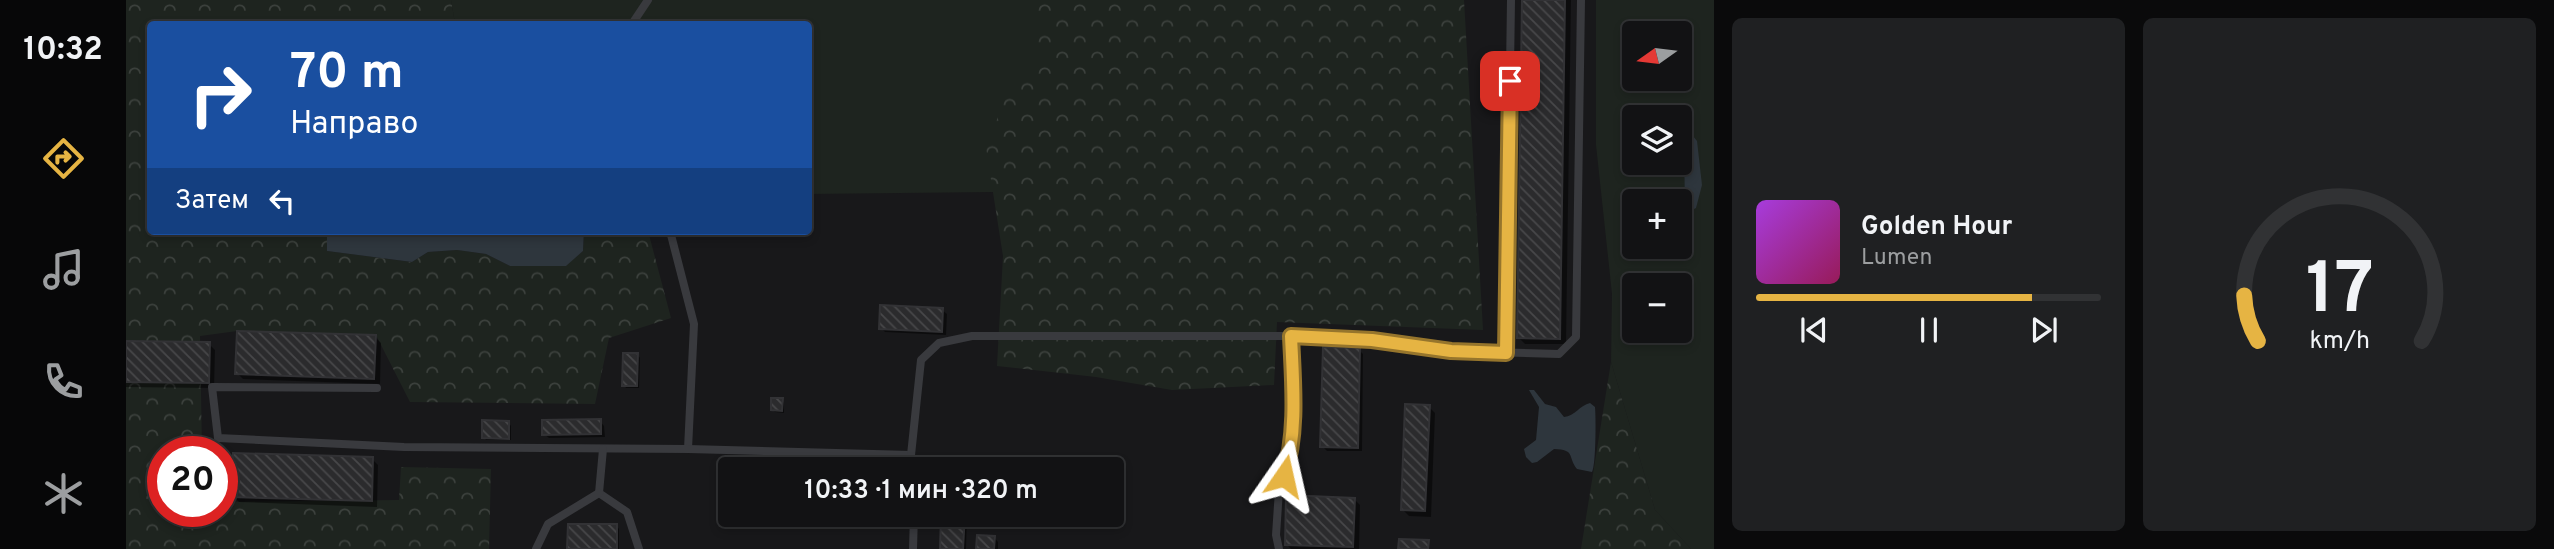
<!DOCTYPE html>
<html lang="ru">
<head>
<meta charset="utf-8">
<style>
	body { margin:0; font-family:Overpass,sans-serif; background:#1f2022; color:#f1f3f6; height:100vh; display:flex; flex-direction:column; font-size:26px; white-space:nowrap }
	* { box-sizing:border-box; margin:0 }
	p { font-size:23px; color:#9c9ea0 }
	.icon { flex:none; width:38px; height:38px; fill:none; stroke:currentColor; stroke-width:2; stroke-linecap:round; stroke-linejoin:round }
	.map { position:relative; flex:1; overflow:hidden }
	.drawer { display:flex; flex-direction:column; gap:18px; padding:18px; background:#0a0a0b; width:840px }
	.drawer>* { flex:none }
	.guide { position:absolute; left:21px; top:21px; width:665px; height:214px; border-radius:7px; box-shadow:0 4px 10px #0003,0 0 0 2px #313234; background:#1a4fa0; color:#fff; overflow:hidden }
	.needle { width:46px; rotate:256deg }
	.buttons { position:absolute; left:1496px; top:21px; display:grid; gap:14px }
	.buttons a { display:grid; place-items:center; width:70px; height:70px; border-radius:7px; background:#121214; box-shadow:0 4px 10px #0003,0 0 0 2px #313234; font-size:35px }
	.speed { position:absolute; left:21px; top:436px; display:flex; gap:14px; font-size:35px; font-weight:700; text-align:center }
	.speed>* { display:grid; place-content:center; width:91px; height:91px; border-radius:50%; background:#121214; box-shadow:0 4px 10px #0003,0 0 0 2px #313234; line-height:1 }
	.speed .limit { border:10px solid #d22; background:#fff; color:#111 }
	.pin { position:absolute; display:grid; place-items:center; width:60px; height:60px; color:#fff; margin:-30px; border-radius:14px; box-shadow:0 4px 10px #0006 }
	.me { position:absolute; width:77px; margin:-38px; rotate:11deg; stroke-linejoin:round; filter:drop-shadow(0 0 5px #0008) }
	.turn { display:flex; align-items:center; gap:24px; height:147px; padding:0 28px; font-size:32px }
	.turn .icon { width:91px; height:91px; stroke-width:2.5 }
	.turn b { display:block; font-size:49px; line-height:60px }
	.then { display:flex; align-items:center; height:66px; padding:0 28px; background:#0003; gap:14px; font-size:26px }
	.drawer .tile { flex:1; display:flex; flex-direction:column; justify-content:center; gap:10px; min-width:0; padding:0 24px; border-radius:10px; background:#1f2022 }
	.drawer .dial { align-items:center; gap:0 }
	.dial svg { height:182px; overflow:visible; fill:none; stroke:#313234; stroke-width:7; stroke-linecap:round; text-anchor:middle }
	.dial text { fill:#f1f3f6; stroke:none }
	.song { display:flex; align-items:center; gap:21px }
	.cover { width:84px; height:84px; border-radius:10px; background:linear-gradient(135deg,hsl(280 70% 55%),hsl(330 70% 35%)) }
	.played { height:7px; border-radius:4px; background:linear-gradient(90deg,#e6b443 80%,#313234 80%) }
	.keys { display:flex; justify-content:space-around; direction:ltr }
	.drawer .tiles { flex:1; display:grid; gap:18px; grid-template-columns:repeat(2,1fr) }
	.trip { position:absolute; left:592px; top:457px; width:406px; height:70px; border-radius:7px; background:#121214; box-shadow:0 4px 10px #0003,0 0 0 2px #313234; font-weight:600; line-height:70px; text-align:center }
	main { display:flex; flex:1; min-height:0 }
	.dock { display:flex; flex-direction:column; width:126px; justify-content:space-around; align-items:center; background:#070708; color:#9c9ea0 }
	.dock .icon { width:49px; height:49px }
	.dock .current { color:#e6b443 }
	.dock b { font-size:32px; color:#f1f3f6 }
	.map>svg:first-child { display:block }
	.green { fill:#1e241f; fill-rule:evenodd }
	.forest { fill:url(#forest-crowns) }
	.water { fill:#2e363d }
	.shadow { fill:#0007 }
	.building { fill:url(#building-back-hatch); stroke:#323235; stroke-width:2 }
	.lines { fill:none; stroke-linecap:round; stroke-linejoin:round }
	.service { stroke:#393a3e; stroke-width:8 }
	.route-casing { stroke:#96752c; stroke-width:18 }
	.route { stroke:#e6b443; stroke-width:12 }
</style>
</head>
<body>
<main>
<nav class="dock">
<b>10:32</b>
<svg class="icon current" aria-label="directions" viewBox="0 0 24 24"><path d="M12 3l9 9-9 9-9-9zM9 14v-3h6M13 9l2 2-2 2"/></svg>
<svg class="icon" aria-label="music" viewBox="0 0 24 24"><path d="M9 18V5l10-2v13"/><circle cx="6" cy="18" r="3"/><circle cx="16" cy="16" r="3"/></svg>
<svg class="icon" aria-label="phone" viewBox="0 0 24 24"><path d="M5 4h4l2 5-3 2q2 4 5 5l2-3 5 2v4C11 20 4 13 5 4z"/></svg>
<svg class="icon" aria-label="climate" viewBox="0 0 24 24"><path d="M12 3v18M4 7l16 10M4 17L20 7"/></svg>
</nav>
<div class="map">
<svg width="1588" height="549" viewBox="0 0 1588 549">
	<defs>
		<pattern id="forest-crowns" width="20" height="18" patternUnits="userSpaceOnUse" patternTransform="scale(1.75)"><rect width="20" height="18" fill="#1e241f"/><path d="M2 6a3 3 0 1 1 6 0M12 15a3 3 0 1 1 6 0" fill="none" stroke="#3c413d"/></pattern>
		<pattern id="building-back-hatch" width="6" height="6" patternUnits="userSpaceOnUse" patternTransform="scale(1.75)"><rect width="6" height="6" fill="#2b2b2d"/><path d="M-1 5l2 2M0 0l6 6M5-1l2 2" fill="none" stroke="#474749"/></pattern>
	</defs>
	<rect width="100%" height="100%" fill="#18181a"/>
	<g class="green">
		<polygon points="325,0 965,0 957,191 683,194 682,24 329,24"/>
		<path d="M 1470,0 L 1588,0 L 1588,549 L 1565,549 L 1529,510 L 1485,362 L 1486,294 L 1470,145 ZM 1508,33 L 1554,33 L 1554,79 L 1508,79 ZM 1508,117 L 1554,117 L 1554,163 L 1508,163 ZM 1508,201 L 1554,201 L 1554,247 L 1508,247 ZM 1508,285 L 1554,285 L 1554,331 L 1508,331 Z"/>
	</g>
	<g class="forest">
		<polygon points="0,0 325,0 329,24 24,24 24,231 201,231 201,251 286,262 302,252 331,250 360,254 384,266 439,266 457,251 458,231 522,231 545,318 483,338 469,404 284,402 250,335 111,331 74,336 76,451 37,452 37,511 96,511 96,502 273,500 275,467 365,469 363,549 0,549"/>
		<polygon points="912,0 1338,0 1357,330 1151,322 1148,385 1046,390 970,377 871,366 877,256 860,148 880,96 910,71"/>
		<polygon points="1485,362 1529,510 1565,549 1455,549"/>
	</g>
	<g class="water">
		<polygon points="1562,130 1571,141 1576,185 1570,208 1564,211 1559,209 1558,144"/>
		<polygon points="201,231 458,231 457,251 440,266 384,266 360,254 331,250 302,252 286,262 201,251"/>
		<path d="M 1403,390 L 1408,390 L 1419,404 L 1430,407 L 1438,417 C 1449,416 1454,405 1464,403 L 1469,407 C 1470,418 1470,465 1466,472 L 1451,469 C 1441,456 1450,450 1428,449 L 1411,462 L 1406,463 L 1400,457 L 1398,449 L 1410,440 L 1413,407 Z"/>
	</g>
	<g class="shadow">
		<polygon points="1398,0 1445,0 1440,344 1399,344 1393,338"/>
		<polygon points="816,310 821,314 820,335 759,332 755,328"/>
		<polygon points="249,337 255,343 254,384 117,379 111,373"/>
		<polygon points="0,342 83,344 89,350 88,388 0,387"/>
		<polygon points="1233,350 1237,354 1236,451 1201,451 1196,446"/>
		<polygon points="512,355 514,358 513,388 500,388 498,385"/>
		<polygon points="656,400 658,403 658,413 649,412 646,410"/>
		<polygon points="1303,407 1309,413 1305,517 1283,516 1277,510"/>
		<polygon points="474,421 478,426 479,437 423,438 418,434"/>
		<polygon points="383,423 385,426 385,440 360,440 358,437"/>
		<polygon points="246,459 252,465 251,507 113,502 107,496"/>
		<polygon points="1228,499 1234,505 1233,549 1165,549 1160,544"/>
		<polygon points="817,514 841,514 840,549 815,549"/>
		<polygon points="491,526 493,529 493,549 443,549"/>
		<polygon points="868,537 872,542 872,549 852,549"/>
	</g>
	<g class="building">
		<polygon points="1396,0 1439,0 1434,339 1391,338"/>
		<polygon points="754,305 817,308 816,332 753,329"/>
		<polygon points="111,331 250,335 248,379 109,374"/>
		<polygon points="0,341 84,342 83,383 0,382"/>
		<polygon points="1197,347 1234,348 1232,448 1194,447"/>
		<polygon points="497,353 512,353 511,386 496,386"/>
		<polygon points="645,398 657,398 656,411 645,410"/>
		<polygon points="1279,404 1304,405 1299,511 1275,510"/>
		<polygon points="475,419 475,434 416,435 416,420"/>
		<polygon points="356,420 383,421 383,439 356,438"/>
		<polygon points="107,453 247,457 246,501 105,497"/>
		<polygon points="1160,495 1229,498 1227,547 1159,545"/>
		<polygon points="815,514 839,514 837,549 814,549"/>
		<polygon points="442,524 491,524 491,549 441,549"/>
		<polygon points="851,535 869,536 868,549 850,549"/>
		<polygon points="1273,539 1303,540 1302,549 1272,549"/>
	</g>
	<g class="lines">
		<g class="service">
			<polyline points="506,24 522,0"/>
			<polyline points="544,231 568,324 562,449"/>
			<polyline points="1380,353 1385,0"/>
			<polyline points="251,388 86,387 92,438 278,447 562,449 785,455"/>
			<polyline points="477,449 473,493 501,512 513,549"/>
			<polyline points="786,469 785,455 795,360 813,343 846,336 1165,336 1246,340 1325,351 1433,354 1450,337 1455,0"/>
			<polyline points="410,549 422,524 473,493"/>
			<polyline points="787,549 788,514"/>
			<polyline points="1153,549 1150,535 1153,490 1162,462 1168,403 1165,336"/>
		</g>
	</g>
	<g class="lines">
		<g class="route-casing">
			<path id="route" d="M 1158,476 C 1172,432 1167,382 1165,336 L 1246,340 L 1325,351 L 1380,353 L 1384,81"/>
		</g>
		<use href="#route" class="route"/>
	</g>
</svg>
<div class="buttons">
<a><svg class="needle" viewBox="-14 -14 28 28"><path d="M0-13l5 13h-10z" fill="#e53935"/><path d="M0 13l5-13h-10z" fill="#9c9ea0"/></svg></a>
<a><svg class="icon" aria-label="layers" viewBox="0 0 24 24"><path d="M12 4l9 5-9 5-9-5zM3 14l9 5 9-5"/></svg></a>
<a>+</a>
<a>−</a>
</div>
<div class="speed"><div class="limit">20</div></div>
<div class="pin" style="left:1384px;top:81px;background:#d93025"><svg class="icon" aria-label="arrive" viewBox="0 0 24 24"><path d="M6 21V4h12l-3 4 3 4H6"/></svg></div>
<svg class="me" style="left:1158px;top:476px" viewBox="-20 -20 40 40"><path d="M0-17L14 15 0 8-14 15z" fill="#e6b443" stroke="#fff" stroke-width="4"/></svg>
<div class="trip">10:33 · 1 мин · 320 m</div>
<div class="guide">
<div class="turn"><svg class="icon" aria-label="right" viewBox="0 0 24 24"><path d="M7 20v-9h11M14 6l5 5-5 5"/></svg><div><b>70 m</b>Направо</div></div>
<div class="then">Затем<svg class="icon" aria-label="left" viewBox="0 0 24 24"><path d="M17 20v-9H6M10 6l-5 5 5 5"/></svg></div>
</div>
</div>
<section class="drawer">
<div class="tiles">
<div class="tile">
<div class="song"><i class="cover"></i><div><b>Golden Hour</b><p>Lumen</p></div></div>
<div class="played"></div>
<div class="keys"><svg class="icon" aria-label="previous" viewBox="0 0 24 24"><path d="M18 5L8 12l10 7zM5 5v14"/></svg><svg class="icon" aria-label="pause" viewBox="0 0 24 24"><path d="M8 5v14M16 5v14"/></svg><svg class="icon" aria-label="next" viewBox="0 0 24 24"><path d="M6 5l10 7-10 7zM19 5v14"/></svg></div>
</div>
<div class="tile dial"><svg viewBox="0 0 100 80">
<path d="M14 69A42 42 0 1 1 86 69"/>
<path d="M14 69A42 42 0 0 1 8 49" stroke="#e6b443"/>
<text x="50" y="56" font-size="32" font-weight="700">17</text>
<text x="50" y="72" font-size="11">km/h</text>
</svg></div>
</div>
</section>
</main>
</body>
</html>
